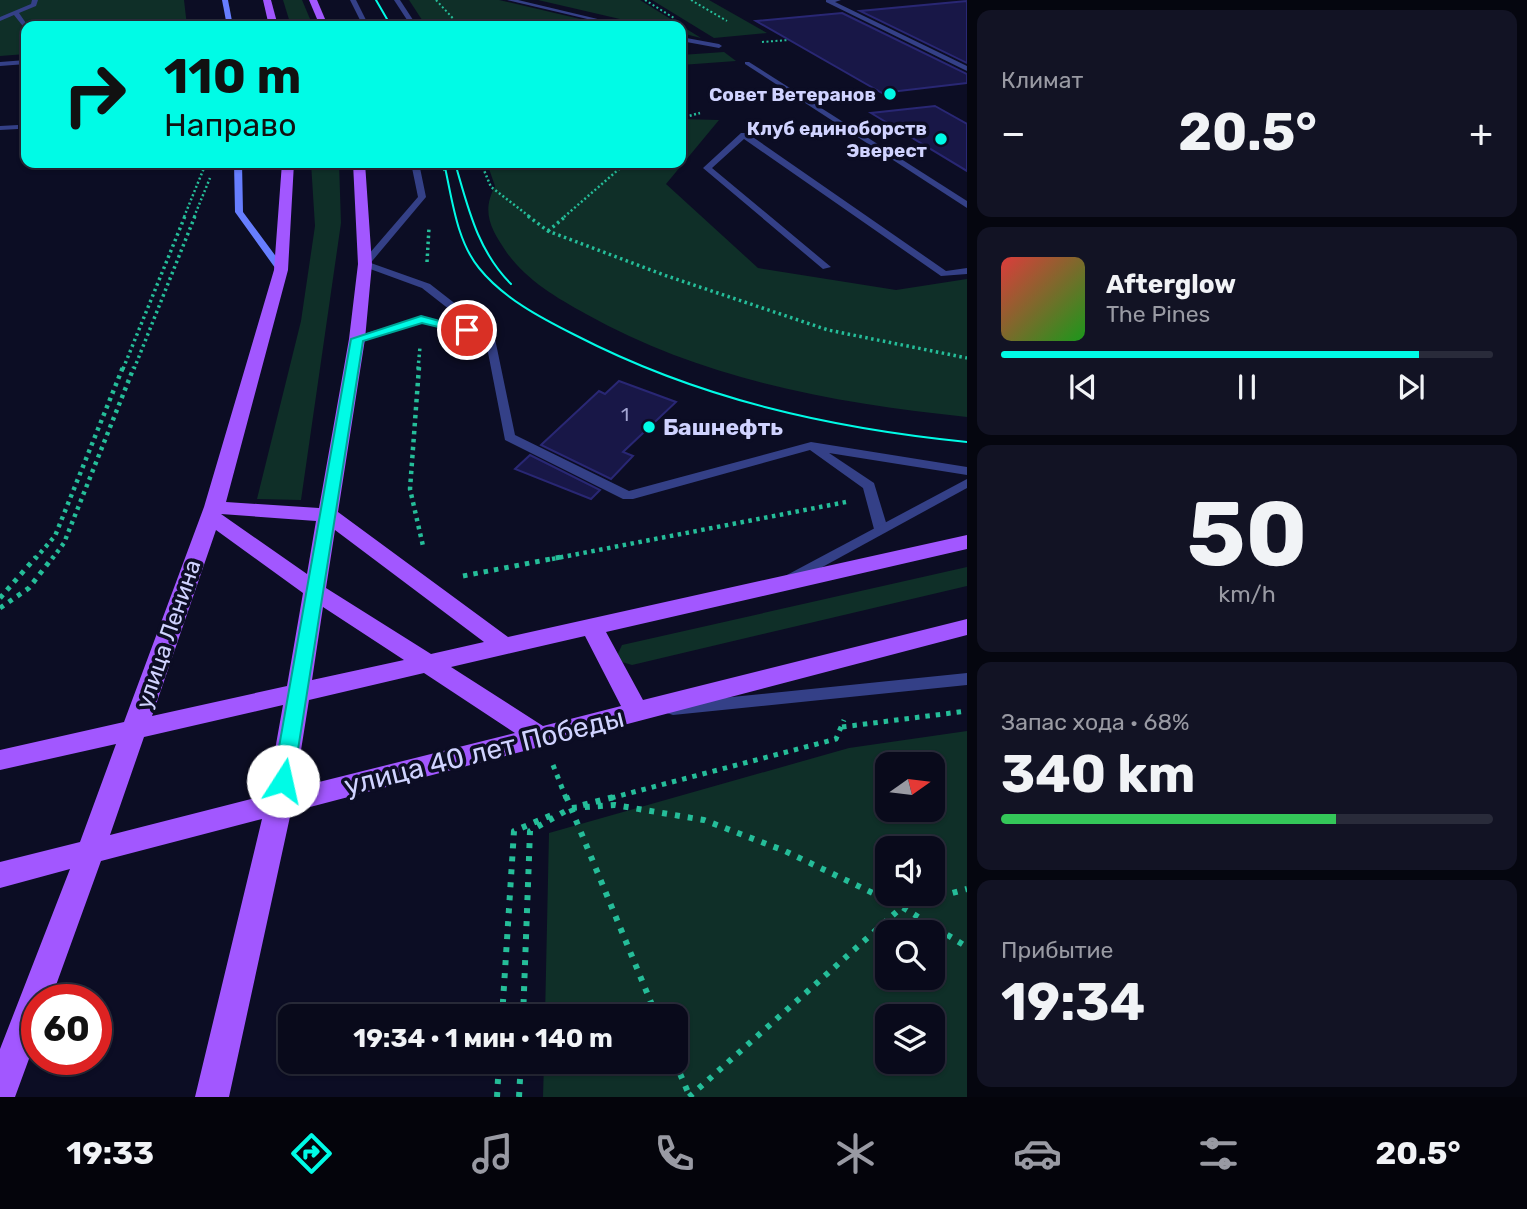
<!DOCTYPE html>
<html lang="ru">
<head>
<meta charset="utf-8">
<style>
	body { margin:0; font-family:Rubik,sans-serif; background:#121324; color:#f1f3f6; height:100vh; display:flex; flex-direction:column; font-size:26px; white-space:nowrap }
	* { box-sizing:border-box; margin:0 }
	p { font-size:23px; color:#999aa3 }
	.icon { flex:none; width:38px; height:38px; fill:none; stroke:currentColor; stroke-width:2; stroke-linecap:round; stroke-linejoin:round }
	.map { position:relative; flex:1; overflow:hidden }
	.sheet { display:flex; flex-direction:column; gap:10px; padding:10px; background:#05060f; width:560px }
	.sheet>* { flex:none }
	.top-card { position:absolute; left:21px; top:21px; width:665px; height:147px; border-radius:14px; box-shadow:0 2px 5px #0004,0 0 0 2px #292b3a; background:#00fbe6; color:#111; overflow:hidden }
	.needle { width:46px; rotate:76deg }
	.controls { position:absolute; left:875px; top:752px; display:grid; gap:14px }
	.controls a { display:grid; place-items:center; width:70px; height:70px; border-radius:14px; background:#090a1b; box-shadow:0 2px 5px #0004,0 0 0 2px #292b3a; font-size:35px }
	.speed { position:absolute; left:21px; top:984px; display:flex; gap:14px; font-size:35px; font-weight:700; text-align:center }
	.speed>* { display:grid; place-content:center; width:91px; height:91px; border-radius:50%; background:#090a1b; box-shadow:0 2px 5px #0004,0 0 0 2px #292b3a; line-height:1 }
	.speed .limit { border:10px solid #d22; background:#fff; color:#111 }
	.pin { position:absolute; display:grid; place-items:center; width:60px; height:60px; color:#fff; margin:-30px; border:4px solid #fff; border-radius:50%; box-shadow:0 2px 7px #0007 }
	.me { position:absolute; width:77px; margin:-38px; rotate:10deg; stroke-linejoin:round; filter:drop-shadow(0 0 5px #0008) }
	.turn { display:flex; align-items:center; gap:24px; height:147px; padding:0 28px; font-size:32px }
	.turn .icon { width:91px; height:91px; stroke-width:2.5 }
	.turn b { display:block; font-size:49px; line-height:60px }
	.big { font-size:52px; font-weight:700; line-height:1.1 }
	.sheet .card { flex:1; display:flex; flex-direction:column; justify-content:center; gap:10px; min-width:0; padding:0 24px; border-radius:14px; background:#121324 }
	.sheet .dial { align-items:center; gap:0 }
	.dial b { font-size:91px; line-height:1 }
	.song { display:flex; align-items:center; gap:21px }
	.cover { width:84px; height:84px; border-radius:10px; background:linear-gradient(135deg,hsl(0 70% 55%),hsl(120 70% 35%)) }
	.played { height:7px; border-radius:4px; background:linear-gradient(90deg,#00fbe6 85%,#292b3a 85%) }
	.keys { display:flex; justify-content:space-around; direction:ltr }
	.heat { display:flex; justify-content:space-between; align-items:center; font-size:38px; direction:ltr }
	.charge { height:10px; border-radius:5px; background:linear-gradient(90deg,#34c759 68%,#292b3a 0) }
	.trip { position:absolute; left:278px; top:1004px; width:410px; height:70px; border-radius:14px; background:#090a1b; box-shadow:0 2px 5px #0004,0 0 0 2px #292b3a; font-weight:700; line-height:70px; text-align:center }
	.tabs { display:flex; height:112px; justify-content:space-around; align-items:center; background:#04040b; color:#999aa3 }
	.tabs .icon { width:49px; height:49px }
	.tabs .active { color:#00fbe6 }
	.tabs b { font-size:32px; color:#f1f3f6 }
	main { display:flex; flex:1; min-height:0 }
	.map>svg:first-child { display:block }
	.green { fill:#0f2f28; fill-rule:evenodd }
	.building { fill:#181747; stroke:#292774; stroke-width:2 }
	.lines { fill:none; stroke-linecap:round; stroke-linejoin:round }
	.path-far5 { stroke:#25bd99; stroke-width:2; stroke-dasharray:2 2.5; stroke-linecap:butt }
	.path-far4 { stroke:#25bd99; stroke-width:2.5; stroke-dasharray:2 2.5; stroke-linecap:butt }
	.path-far3 { stroke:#25bd99; stroke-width:3.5; stroke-dasharray:2.5 3.5; stroke-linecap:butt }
	.path-far2 { stroke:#25bd99; stroke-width:4.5; stroke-dasharray:3.5 4.5; stroke-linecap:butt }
	.path-far1 { stroke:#25bd99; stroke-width:5; stroke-dasharray:4.5 6; stroke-linecap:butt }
	.path { stroke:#25bd99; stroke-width:6; stroke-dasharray:5 8; stroke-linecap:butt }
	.lane { fill:#344087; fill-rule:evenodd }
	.street { fill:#344087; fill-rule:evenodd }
	.secondary { fill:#677eff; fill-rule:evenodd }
	.primary { fill:#a257ff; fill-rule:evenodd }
	.tram { stroke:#00fbe6; stroke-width:2 }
	.route { fill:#00fbe6; stroke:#00a396; stroke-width:2 }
	.poi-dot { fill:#00fbe6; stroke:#0c0d24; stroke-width:2.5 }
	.labels { text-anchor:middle; stroke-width:7; stroke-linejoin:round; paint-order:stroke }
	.far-poi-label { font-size:19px; font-weight:bold; fill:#d0d3ff; stroke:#0c0d24; text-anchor:end }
	.number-label { font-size:19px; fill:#a2a4d1 }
	.poi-label { font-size:23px; font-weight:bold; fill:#d0d3ff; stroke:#0c0d24; text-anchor:start }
	.street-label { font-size:23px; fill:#d0d3ff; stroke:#0c0d24 }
	.near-street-label { font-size:28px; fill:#d0d3ff; stroke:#0c0d24 }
</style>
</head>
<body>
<main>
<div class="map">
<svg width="967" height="1097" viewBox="0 0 967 1097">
	<rect width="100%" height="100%" fill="#0c0d24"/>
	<g class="green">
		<polygon points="0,0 184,0 187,26 26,26 26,54 0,56"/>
		<polygon points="283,0 302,0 313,26 291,26"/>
		<polygon points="409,0 499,0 610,26 426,26"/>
		<polygon points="538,0 640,0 701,38 681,33 681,26 650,26"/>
		<polygon points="652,0 709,0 767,33 714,38"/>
		<polygon points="724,52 736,61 681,65 681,55"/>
		<path d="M 681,119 L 719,120 L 666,184 L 758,268 L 896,290 L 967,279 L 967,417 C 834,403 704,380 586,314 C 555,297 528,281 507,253 C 491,229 481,213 495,186 L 487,163 L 681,163 Z"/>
		<polygon points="311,163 339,163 341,223 301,500 257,499 301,321 315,226"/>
		<polygon points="967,567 967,586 632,665 615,660 622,645"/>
		<path d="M 967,731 L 967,1097 L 543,1097 L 544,1062 L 676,1062 L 676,1017 L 545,1017 L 549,833 L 849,748 ZM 887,765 L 933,765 L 933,810 L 887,810 ZM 887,849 L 933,849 L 933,894 L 887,894 ZM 887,933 L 933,933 L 933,978 L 887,978 ZM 887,1017 L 933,1017 L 933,1062 L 887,1062 Z"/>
	</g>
	<g class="building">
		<polygon points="967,1 967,63 860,11"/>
		<polygon points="842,13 967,74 967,83 882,93 756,21"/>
		<polygon points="935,106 967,124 967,171 871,113"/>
		<polygon points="619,381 676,402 623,452 633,456 611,479 541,445 599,391 605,394"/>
		<polygon points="530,455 600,490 591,499 515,469"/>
	</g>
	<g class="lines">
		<g class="path-far5">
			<polyline points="436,0 460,26"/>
			<polyline points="645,0 674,18"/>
			<polyline points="691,0 727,21"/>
			<polyline points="762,42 789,40"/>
		</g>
		<g class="path-far4">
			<polyline points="681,118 700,113"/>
			<polyline points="481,163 491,187 530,217"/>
			<polyline points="129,168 136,163"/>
			<polyline points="443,170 461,163"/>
			<polyline points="184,217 206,163"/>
			<polyline points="194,217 210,178"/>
			<polyline points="564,217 626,163"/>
		</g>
		<g class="path-far3">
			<polyline points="528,216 548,231 664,275 828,330 967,358"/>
			<polyline points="548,231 566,216"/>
			<polyline points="427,262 429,228"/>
			<polyline points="123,369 185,216"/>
			<polyline points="134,369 195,216"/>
			<polyline points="418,369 420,347"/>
		</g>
		<g class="path-far2">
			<polyline points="419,367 410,489 423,546"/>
			<polyline points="35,559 55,536 123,367"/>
			<polyline points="52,559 64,543 134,367"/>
			<polyline points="552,559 846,502"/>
		</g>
		<g class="path-far1">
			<polyline points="463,576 561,557"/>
			<polyline points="0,598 36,557"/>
			<polyline points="0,608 29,588 53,557"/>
			<polyline points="842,727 967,711"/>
			<polyline points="553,765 566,798"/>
			<polyline points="611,798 836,739 844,720"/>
		</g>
		<g class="path">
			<polyline points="566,796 657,1017"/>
			<polyline points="583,805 618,796"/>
			<polyline points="502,1017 514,831 554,814"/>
			<polyline points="523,1017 530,831 571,808 615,805 704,820 785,851 902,907 967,947"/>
			<polyline points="675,1062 690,1097"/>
			<polyline points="497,1097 499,1062"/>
			<polyline points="519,1097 521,1062"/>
			<polyline points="689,1097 902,907 967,889"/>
		</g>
		<g class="lane">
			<polygon points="32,0 38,0 36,6 19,13 28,26 26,30 14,15 0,21 0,17 31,4"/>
			<polygon points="394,0 400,0 417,26 411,26"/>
			<polygon points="507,0 518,0 627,26 617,26"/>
			<polygon points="826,0 841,0 835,2 967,66 967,71 826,2"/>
			<polygon points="681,37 719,44 722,46 719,48 681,41"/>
			<polygon points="26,60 26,64 0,66 0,62"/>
			<polygon points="745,62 749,62 967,201 967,208 745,64"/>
			<polygon points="18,125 18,129 0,130 0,126"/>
			<polygon points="741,133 747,133 946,271 967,268 967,274 941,276 744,139 712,168 831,267 823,269 703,168"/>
			<polygon points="362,262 368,262 430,284 494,334 515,435 629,491 811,442 967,467 967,475 829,453 874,483 888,529 881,533 874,529 863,488 810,450 633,499 623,499 505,440 485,337 421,323 361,341 353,341 353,337 421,317 473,328 422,288 362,266"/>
		</g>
		<g class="street">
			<polygon points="350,0 356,0 369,26 363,26"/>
			<polygon points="411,163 419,163 426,197 368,266 362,266 362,262 418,197"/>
			<polygon points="967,479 967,488 795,582 785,582 783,579 785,576"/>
			<polygon points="967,673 967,685 673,715 667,713 665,709 667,705 673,703"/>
		</g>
		<g class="secondary">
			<polygon points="222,0 228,0 233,26 227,26"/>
			<polygon points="234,163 242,163 243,212 286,270 284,272 278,272 235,212"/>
		</g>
		<g class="primary">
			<polygon points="263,0 271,0 278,26 269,26"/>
			<polygon points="309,0 317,0 328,26 320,26"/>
			<path d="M 282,163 L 294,163 L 288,270 L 226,502 L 319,508 L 349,339 L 358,264 L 353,163 L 365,163 L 372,264 L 365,339 L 338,512 L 508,637 L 967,535 L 967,549 L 606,632 L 643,700 L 967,619 L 967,635 L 291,812 L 229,1097 L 195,1097 L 262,819 L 101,861 L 51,999 L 37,999 L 37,1037 L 15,1097 L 0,1097 L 0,1049 L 70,869 L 0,888 L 0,862 L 80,842 L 116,744 L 0,770 L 0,750 L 124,722 L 204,507 L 274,270 ZM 221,514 L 316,521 L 307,574 ZM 216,530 L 303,593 L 287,686 L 152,716 ZM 335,530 L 484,642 L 431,654 L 326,588 ZM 323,607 L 404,660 L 312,680 ZM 585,636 L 621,706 L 543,726 L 451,667 ZM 424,673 L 515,733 L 295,788 L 309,700 ZM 283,705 L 267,795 L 110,835 L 144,737 Z"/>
		</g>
		<g class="tram">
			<polyline points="376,0 391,26"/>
			<path d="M 444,163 C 452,197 456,240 479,268 C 503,298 541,318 575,335 C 699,399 829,428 967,442"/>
			<path d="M 455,163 C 468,207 477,250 511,284"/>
		</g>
	</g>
	<polygon class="route" points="421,316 473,330 467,334 422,323 363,341 293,781 290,787 276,787 273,781 351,339"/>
	<g class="poi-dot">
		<circle cx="890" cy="94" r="7"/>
		<circle cx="941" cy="139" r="7"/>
		<circle cx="649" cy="427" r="7"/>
	</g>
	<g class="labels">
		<g class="far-poi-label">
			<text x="876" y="101">Совет Ветеранов</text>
			<text x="927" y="135">Клуб единоборств<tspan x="927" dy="22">Эверест</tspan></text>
		</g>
		<g class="number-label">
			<text x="625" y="421">1</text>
		</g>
		<g class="poi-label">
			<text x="663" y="435">Башнефть</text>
		</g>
		<g class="street-label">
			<text transform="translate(168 634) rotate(-71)" y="8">улица Ленина</text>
		</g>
		<g class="near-street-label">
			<text transform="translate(484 751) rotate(-14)" y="10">улица 40 лет Победы</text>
		</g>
	</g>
</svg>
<div class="controls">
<a><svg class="needle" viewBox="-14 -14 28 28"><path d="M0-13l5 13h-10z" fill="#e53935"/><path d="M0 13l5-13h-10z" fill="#999aa3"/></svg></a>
<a><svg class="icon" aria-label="sound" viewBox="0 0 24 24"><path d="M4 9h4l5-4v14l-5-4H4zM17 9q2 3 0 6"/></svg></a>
<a><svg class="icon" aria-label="search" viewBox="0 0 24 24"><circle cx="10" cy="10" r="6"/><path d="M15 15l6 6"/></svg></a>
<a><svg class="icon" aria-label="layers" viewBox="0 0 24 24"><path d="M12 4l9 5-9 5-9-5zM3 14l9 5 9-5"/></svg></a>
</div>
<div class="speed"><div class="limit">60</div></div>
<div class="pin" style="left:467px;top:330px;background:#d93025"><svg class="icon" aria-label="arrive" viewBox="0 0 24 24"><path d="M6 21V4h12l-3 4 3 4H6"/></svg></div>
<svg class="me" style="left:283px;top:781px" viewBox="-20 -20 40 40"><circle r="19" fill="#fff"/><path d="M0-13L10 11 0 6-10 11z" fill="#00fbe6"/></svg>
<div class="trip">19:34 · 1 мин · 140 m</div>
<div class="top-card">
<div class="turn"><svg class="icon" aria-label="right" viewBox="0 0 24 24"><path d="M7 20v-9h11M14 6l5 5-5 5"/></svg><div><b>110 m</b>Направо</div></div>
</div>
</div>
<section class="sheet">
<div class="card"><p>Климат</p>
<div class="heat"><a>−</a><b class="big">20.5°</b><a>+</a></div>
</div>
<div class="card">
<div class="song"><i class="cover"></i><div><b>Afterglow</b><p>The Pines</p></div></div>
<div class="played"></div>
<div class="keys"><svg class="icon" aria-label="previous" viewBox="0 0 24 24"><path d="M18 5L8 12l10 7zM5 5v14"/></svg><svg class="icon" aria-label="pause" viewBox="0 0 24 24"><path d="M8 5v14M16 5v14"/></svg><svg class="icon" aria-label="next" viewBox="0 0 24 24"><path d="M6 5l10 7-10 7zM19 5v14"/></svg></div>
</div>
<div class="card dial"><b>50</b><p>km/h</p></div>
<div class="card"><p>Запас хода · 68%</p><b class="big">340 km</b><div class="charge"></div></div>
<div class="card"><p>Прибытие</p><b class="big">19:34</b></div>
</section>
</main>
<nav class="tabs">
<b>19:33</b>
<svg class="icon active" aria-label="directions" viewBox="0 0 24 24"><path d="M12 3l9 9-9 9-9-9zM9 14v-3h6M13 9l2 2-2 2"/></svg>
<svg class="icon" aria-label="music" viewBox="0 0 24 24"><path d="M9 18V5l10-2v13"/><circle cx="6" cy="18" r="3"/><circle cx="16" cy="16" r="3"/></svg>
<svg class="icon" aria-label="phone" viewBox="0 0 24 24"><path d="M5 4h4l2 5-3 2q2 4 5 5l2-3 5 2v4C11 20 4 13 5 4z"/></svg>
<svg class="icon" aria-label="climate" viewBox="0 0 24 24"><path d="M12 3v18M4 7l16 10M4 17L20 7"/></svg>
<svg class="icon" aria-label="car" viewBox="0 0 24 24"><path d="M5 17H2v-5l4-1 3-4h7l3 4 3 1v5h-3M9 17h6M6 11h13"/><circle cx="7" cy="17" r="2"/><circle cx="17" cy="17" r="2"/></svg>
<svg class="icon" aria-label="filters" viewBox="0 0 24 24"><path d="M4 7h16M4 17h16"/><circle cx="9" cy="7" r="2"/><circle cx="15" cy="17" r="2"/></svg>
<b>20.5°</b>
</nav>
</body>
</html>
